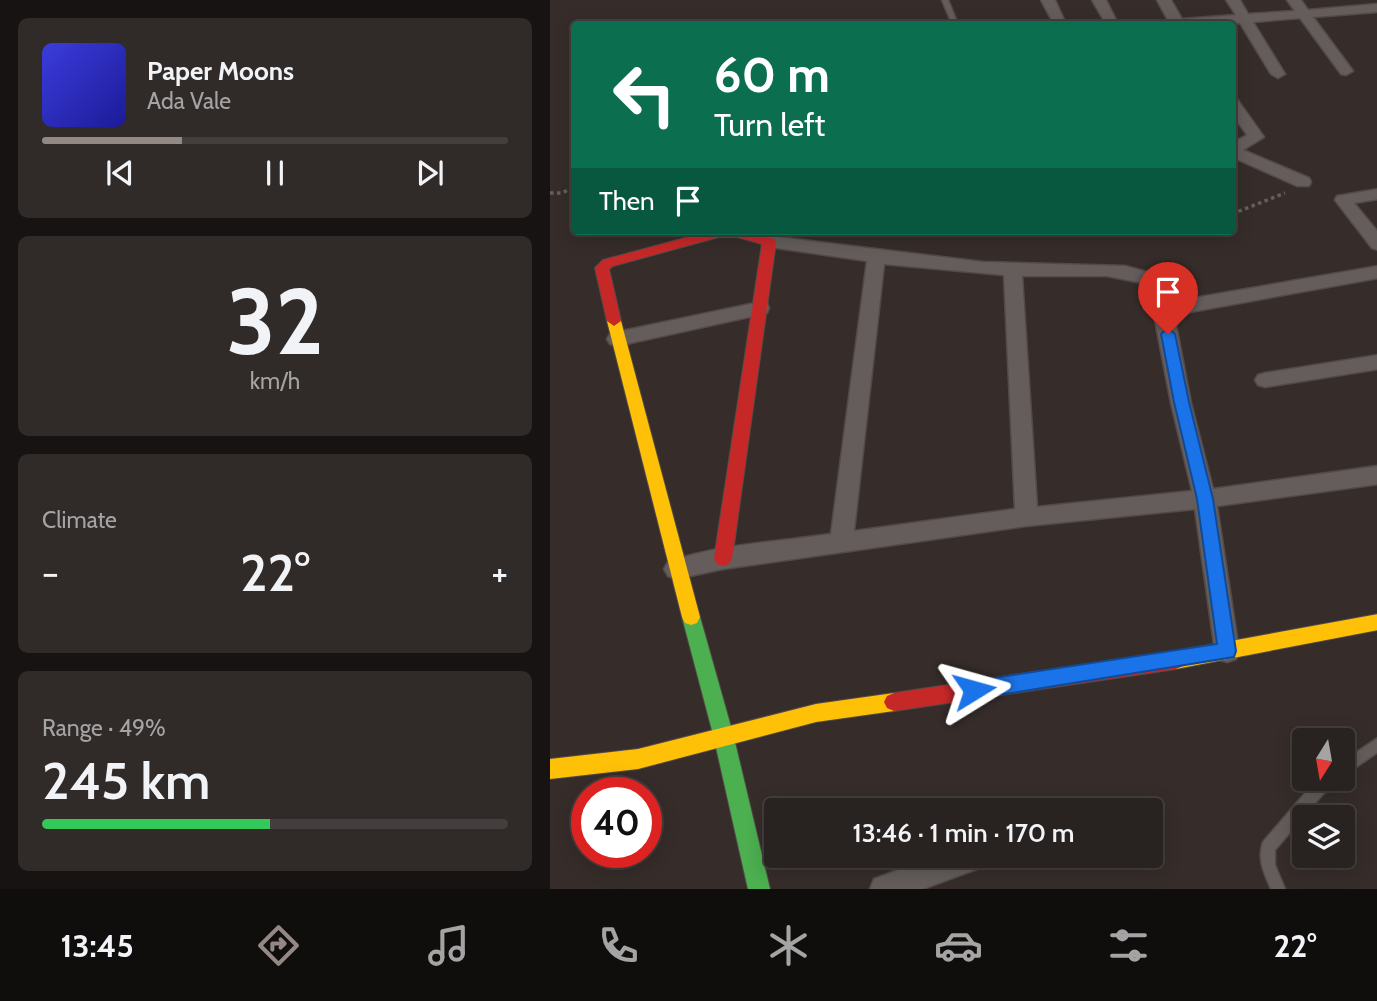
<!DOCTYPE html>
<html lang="en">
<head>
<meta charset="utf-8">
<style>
	body { margin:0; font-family:Cabin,sans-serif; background:#302a29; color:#f1f3f6; height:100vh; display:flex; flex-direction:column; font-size:26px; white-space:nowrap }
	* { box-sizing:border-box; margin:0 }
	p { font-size:23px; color:#a5a4a5 }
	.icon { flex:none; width:38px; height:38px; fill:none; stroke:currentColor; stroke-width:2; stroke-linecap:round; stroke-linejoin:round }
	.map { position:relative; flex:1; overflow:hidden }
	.side { display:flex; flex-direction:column; gap:18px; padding:18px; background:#161312; width:550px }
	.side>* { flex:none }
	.guide { position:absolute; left:21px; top:21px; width:665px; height:214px; border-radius:7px; box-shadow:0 4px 18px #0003,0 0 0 2px #443f3e; background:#0b6e4f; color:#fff; overflow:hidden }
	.needle { width:46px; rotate:191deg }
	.controls { position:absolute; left:742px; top:728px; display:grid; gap:14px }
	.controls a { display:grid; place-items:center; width:63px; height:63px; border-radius:7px; background:#282220; box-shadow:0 4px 18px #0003,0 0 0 2px #443f3e; font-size:35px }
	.speed { position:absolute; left:21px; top:777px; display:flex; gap:14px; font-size:35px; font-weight:700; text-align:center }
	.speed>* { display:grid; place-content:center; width:91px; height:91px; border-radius:50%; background:#282220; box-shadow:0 4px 18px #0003,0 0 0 2px #443f3e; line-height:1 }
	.speed .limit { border:10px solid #d22; background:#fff; color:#111 }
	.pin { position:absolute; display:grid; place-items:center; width:60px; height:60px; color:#fff; margin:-72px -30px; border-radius:50% 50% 50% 0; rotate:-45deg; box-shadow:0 0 7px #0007 }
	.pin .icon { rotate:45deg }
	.me { position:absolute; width:77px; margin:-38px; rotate:82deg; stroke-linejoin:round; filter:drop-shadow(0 0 5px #0008) }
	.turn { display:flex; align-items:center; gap:24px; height:147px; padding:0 28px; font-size:32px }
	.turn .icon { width:91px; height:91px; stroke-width:2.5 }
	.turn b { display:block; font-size:49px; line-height:60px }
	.then { display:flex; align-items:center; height:66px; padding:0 28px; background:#0003; gap:14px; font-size:26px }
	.big { font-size:52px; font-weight:600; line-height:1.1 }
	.side .widget { flex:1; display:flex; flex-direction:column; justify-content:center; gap:10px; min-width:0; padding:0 24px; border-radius:10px; background:#302a29 }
	.side .dial { align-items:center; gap:0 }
	.dial b { font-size:91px; line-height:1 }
	.song { display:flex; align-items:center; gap:21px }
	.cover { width:84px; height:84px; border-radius:10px; background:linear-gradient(135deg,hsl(240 70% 55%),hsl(240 70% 35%)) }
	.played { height:7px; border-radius:4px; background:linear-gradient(90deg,#948884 30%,#443f3e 30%) }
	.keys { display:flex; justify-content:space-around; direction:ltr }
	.heat { display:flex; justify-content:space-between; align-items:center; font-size:38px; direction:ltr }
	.charge { height:10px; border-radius:5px; background:linear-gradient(90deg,#34c759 49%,#443f3e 0) }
	.trip { position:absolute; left:214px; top:798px; width:399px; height:70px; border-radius:7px; background:#282220; box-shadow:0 4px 18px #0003,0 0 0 2px #443f3e; font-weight:600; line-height:70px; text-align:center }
	.menu { display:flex; height:112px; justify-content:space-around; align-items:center; background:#100e0d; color:#a5a4a5 }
	.menu .icon { width:49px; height:49px }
	.menu .current { color:#948884 }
	.menu b { font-size:32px; color:#f1f3f6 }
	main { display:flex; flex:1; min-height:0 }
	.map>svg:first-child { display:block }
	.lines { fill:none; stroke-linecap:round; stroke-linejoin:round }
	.lane-casing { stroke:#534a48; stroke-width:3 }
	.street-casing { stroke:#534a48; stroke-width:3 }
	.fast-casing { stroke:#534a48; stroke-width:2 }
	.slow-casing { stroke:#534a48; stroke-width:2 }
	.jam-casing { stroke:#534a48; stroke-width:2 }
	.path { stroke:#675f5d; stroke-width:3.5; stroke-dasharray:3.5 3.5; stroke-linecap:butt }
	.lane { fill:#645d5b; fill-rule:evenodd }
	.street { fill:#645d5b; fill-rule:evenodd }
	.fast { fill:#4caf50; fill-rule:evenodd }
	.slow { fill:#ffc107; fill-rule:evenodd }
	.jam { fill:#c62828; fill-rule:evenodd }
	.route { fill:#1a73e8; stroke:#114b97; stroke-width:2 }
</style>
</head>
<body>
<main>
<section class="side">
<div class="widget">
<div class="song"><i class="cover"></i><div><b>Paper Moons</b><p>Ada Vale</p></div></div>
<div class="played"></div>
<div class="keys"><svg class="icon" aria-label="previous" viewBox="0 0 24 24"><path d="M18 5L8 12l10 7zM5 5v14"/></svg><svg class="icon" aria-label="pause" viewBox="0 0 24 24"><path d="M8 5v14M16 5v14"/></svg><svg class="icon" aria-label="next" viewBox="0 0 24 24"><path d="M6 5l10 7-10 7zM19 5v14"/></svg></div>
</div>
<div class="widget dial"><b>32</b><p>km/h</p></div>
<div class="widget"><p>Climate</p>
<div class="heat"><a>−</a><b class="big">22°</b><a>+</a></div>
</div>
<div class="widget"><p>Range · 49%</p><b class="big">245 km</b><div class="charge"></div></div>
</section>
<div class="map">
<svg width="828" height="889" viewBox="0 0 828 889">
	<rect width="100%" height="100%" fill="#362d2a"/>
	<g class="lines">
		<g class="lane-casing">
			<g id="lane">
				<polygon points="392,0 398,0 408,24 402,24"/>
				<polygon points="828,738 828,752 793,776 793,761"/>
				<path d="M 770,779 L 788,779 L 786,784 L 773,794 L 725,850 L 725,865 L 735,889 L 721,889 C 714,873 707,859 713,842 L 763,784 Z"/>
			</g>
		</g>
		<g class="street-casing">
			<g id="street">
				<polygon points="491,0 505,0 516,24 504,24"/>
				<polygon points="542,0 556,0 568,24 556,24"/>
				<polygon points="607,0 621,0 632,19 686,15 676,0 690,0 698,14 745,11 737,0 751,0 758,10 828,4 828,12 763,17 803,71 796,75 791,74 750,18 703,22 735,74 728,78 721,74 690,23 620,24"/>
				<polygon points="682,98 687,99 714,137 693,150 759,178 761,182 759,186 747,186 682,157 682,143 697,135 682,114"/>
				<polygon points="828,189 828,199 804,203 828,232 828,250 822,248 785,200 787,196"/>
				<path d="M 219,236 L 433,262 L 575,266 L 612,276 L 621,302 L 828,266 L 828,278 L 624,315 L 641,403 L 663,489 L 828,466 L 828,484 L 667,506 L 689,651 L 686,659 L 677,662 L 668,659 L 665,651 L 645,509 L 476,526 L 173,569 L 126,579 L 118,576 L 114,569 L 118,562 C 169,544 227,542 281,534 L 317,261 L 213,246 L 210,242 ZM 334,264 L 454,275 L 465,509 L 304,531 ZM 472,276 L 557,276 L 598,284 L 621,403 L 642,491 L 487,507 Z"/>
				<polygon points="210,302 217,303 219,308 217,313 67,346 60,344 57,339 60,334 67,332"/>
				<polygon points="828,355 828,369 715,387 708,385 705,380 708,375 715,373"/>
				<polygon points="386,856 439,856 435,866 373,889 320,889 324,879"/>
			</g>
		</g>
		<g class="fast-casing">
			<polygon id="fast" points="141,609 147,611 150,617 183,734 220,889 198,889 163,734 132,617 135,611"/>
		</g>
		<g class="slow-casing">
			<g id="slow">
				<polygon points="64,316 71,321 150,617 147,623 141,625 135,623 132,617 57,321"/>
				<polygon points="828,614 828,630 626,669 619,666 617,660 619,654 626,651"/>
				<polygon points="344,693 351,696 354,702 351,708 344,711 266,722 88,769 0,779 0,759 88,749 266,704"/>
			</g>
		</g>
		<g class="jam-casing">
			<g id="jam">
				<polygon points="161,231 195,231 224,239 226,242 182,559 179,564 173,566 167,564 164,559 212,244 187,237 169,237 63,266 59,269 71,321 64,326 57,321 45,268 53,260"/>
				<polygon points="626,651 633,654 635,660 633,666 626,669 344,711 337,708 334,702 337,696 344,693"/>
			</g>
		</g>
		<g class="path">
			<polyline points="0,193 12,193 24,187"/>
			<polyline points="682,214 735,193"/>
		</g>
		<use href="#lane" class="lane"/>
		<use href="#street" class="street"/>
		<use href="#fast" class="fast"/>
		<use href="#slow" class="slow"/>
		<use href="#jam" class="jam"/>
	</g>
	<polygon class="route" points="618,328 625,334 639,402 663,499 686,651 684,657 424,699 417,696 414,690 417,684 424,681 667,644 647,499 624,402 611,334"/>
</svg>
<div class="controls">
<a><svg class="needle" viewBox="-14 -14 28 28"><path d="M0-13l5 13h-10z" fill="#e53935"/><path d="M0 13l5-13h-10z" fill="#a5a4a5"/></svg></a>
<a><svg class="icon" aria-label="layers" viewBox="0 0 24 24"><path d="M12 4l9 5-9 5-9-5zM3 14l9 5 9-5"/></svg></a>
</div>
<div class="speed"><div class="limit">40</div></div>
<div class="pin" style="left:618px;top:334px;background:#d93025"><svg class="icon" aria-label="arrive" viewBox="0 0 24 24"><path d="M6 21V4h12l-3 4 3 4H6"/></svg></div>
<svg class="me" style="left:424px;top:690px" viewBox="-20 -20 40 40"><path d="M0-17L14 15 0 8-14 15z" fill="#1a73e8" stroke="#fff" stroke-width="4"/></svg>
<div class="trip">13:46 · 1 min · 170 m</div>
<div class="guide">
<div class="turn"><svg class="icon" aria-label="left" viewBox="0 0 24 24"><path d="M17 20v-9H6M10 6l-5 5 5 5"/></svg><div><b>60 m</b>Turn left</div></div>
<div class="then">Then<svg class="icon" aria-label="arrive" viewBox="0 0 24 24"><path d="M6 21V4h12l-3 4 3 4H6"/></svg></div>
</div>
</div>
</main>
<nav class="menu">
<b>13:45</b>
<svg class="icon current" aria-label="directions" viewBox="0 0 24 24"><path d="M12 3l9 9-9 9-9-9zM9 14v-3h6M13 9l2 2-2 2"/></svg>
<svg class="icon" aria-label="music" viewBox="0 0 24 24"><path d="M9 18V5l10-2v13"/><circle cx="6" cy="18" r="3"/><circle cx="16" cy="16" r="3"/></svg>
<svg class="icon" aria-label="phone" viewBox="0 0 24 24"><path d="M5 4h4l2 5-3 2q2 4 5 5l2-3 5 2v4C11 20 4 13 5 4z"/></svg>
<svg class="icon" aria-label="climate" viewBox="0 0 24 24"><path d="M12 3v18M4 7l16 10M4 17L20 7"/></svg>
<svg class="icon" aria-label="car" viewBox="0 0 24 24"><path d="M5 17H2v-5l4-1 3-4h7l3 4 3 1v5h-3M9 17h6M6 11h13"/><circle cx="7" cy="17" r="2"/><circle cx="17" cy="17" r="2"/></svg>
<svg class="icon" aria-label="filters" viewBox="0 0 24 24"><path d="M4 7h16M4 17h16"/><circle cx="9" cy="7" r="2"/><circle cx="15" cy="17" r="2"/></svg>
<b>22°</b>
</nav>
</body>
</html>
